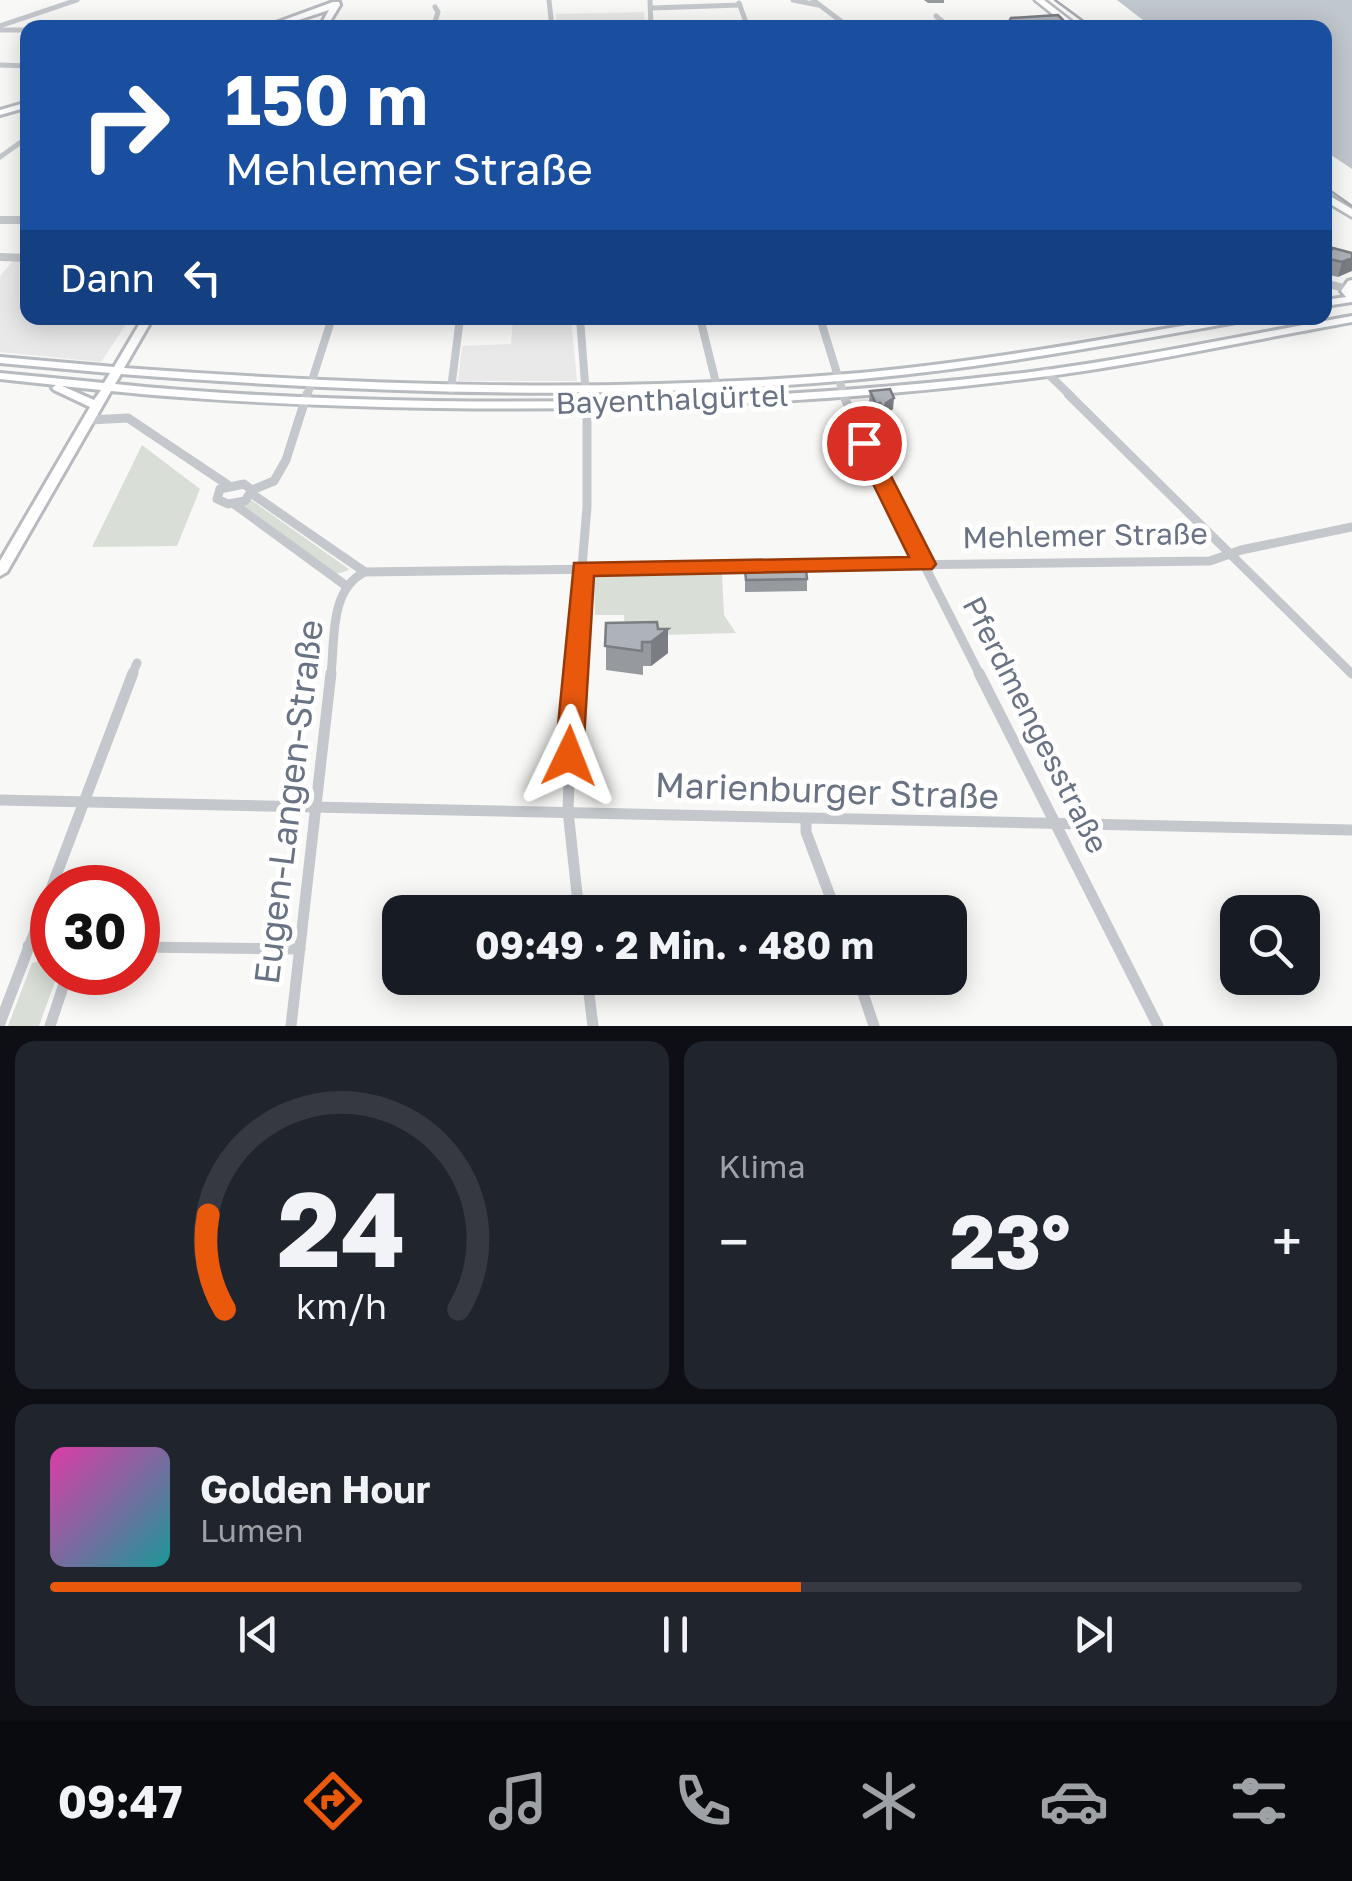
<!DOCTYPE html>
<html lang="de">
<head>
<meta charset="utf-8">
<style>
	body { margin:0; font-family:"Golos Text",sans-serif; background:#20242c; color:#f1f3f6; height:100vh; display:flex; flex-direction:column; font-size:38px; white-space:nowrap }
	* { box-sizing:border-box; margin:0 }
	p { font-size:32px; color:#9ea1a6 }
	.icon { flex:none; width:55px; height:55px; fill:none; stroke:currentColor; stroke-width:2; stroke-linecap:round; stroke-linejoin:round }
	.map { position:relative; height:1026px; overflow:hidden }
	.sheet { display:flex; flex-direction:column; gap:15px; padding:15px; background:#0d0f14; flex:1 }
	.sheet>* { flex:none }
	.guide { position:absolute; left:20px; top:20px; width:1312px; height:305px; border-radius:20px; box-shadow:0 5px 25px #0003; background:#1a4fa0; color:#fff; overflow:hidden }
	.buttons { position:absolute; left:1220px; top:895px; display:grid; gap:20px }
	.buttons a { display:grid; place-items:center; width:100px; height:100px; border-radius:20px; background:#171b24; box-shadow:0 5px 25px #0003; font-size:50px }
	.speed { position:absolute; left:30px; top:865px; display:flex; gap:20px; font-size:50px; font-weight:700; text-align:center }
	.speed>* { display:grid; place-content:center; width:130px; height:130px; border-radius:50%; background:#171b24; box-shadow:0 5px 25px #0003; line-height:1 }
	.speed .limit { border:15px solid #d22; background:#fff; color:#111 }
	.pin { position:absolute; display:grid; place-items:center; width:85px; height:85px; color:#fff; margin:-42px; border:5px solid #fff; border-radius:50%; box-shadow:0 2px 10px #0007 }
	.me { position:absolute; width:110px; margin:-55px; rotate:2deg; stroke-linejoin:round; filter:drop-shadow(0 0 8px #0008) }
	.turn { display:flex; align-items:center; gap:35px; height:210px; padding:0 40px; font-size:45px }
	.turn .icon { width:130px; height:130px; stroke-width:2.5 }
	.turn b { display:block; font-size:70px; line-height:85px }
	.then { display:flex; align-items:center; height:95px; padding:0 40px; background:#0003; gap:20px; font-size:38px }
	.big { font-size:75px; font-weight:700; line-height:1.1 }
	.sheet .card { flex:1; display:flex; flex-direction:column; justify-content:center; gap:15px; min-width:0; padding:0 35px; border-radius:20px; background:#20242c }
	.sheet .dial { align-items:center; gap:0 }
	.dial svg { height:260px; overflow:visible; fill:none; stroke:#363941; stroke-width:7; stroke-linecap:round; text-anchor:middle }
	.dial text { fill:#f1f3f6; stroke:none }
	.song { display:flex; align-items:center; gap:30px }
	.cover { width:120px; height:120px; border-radius:15px; background:linear-gradient(135deg,hsl(320 70% 55%),hsl(180 70% 35%)) }
	.played { height:10px; border-radius:5px; background:linear-gradient(90deg,#ea580c 60%,#363941 60%) }
	.keys { display:flex; justify-content:space-around; direction:ltr }
	.heat { display:flex; justify-content:space-between; align-items:center; font-size:55px; direction:ltr }
	.sheet .tiles { flex:1; display:grid; gap:15px; grid-template-columns:1fr 1fr }
	.card:last-child { grid-column:span 2 }
	.trip { position:absolute; left:382px; top:895px; width:585px; height:100px; border-radius:20px; background:#171b24; box-shadow:0 5px 25px #0003; font-weight:700; line-height:100px; text-align:center }
	.dock { display:flex; height:160px; justify-content:space-around; align-items:center; background:#090b0e; color:#9ea1a6 }
	.dock .icon { width:70px; height:70px }
	.dock .current { color:#ea580c }
	.dock b { font-size:45px; color:#f1f3f6 }
	.map>svg:first-child { display:block }
	.built { fill:#e9e9e9 }
	.green { fill:#d9dfd7 }
	.water { fill:#c0c7cd }
	.lines { fill:none; stroke-linecap:round; stroke-linejoin:round }
	.secondary-casing { stroke:#b7babf; stroke-width:6 }
	.primary-casing { stroke:#b8babe; stroke-width:5 }
	.street-far3 { stroke:#c4c7cb; stroke-width:5 }
	.street-far2 { stroke:#c4c7cb; stroke-width:8 }
	.street-far1 { stroke:#c4c7cb; stroke-width:9 }
	.street { stroke:#c4c7cb; stroke-width:11 }
	.secondary { fill:#fff; fill-rule:evenodd }
	.primary { fill:#fff; fill-rule:evenodd }
	.tram { stroke:#a6a9af; stroke-width:2.5 }
	.wall { fill:#969a9f }
	.shaded-wall { fill:#7a7d82 }
	.building { fill:#aeb3b9; stroke:#7a7d82; stroke-width:2.5 }
	.route { fill:#ea580c; stroke:#983908; stroke-width:2.5 }
	.labels { text-anchor:middle; stroke-width:10; stroke-linejoin:round; paint-order:stroke }
	.street-label { font-size:30px; fill:#6a7384; stroke:#fff }
	.near-street-label { font-size:35px; fill:#6a7384; stroke:#fff }
</style>
</head>
<body>
<div class="map">
<svg width="1352" height="1026" viewBox="0 0 1352 1026">
	<rect width="100%" height="100%" fill="#f8f8f6"/>
	<g class="built">
		<polygon points="644,12 645,27 557,27 556,14"/>
		<polygon points="14,260 27,260 28,318 130,318 101,362 0,352 0,276"/>
		<polygon points="513,318 571,318 577,381 458,381 462,346 511,344"/>
	</g>
	<g class="green">
		<polygon points="142,445 200,489 177,546 92,547"/>
		<polygon points="251,500 349,569 347,571 336,574 242,504"/>
		<polygon points="722,573 724,615 736,633 625,636 624,615 595,615 594,574"/>
		<polygon points="52,957 52,972 58,973 39,1026 8,1026 32,963"/>
	</g>
	<polygon class="water" points="1117,0 1352,0 1352,169 1325,151 1325,28 1152,27"/>
	<g class="lines">
		<g class="secondary-casing">
			<g id="secondary">
				<polygon points="333,2 339,2 340,5 326,28 319,28 329,10 274,28 262,28"/>
				<polygon points="28,102 28,107 0,115 0,110"/>
				<polygon points="1352,280 1352,302 1325,306 1325,300 1346,297 1341,291 1348,281"/>
				<path d="M 1352,316 L 1352,322 C 1245,341 1139,365 1032,378 C 835,403 634,411 436,408 C 328,406 219,402 111,391 L 7,572 L 0,576 L 0,561 L 90,407 L 54,390 L 52,388 L 56,385 L 0,379 L 0,373 L 104,383 L 110,373 L 0,363 L 0,357 L 114,367 L 143,318 L 153,318 L 124,368 C 369,386 615,394 860,373 C 983,362 1105,339 1227,318 L 1247,318 L 1242,321 C 1115,344 989,367 861,379 C 615,402 367,393 121,374 L 115,384 C 220,395 327,399 433,401 C 632,404 833,396 1031,372 C 1139,358 1245,335 1352,316 ZM 62,386 L 101,390 L 94,400 Z"/>
			</g>
		</g>
		<g class="primary-casing">
			<g id="primary">
				<polygon points="1035,0 1044,0 1080,28 1070,28"/>
				<polygon points="1325,193 1352,209 1352,217 1325,201"/>
			</g>
		</g>
		<g class="street-far3">
			<polyline points="549,0 552,28"/>
			<polyline points="650,0 651,28"/>
			<polyline points="793,0 818,5"/>
			<polyline points="813,0 850,28"/>
			<polyline points="739,3 748,28"/>
			<polyline points="651,8 740,5"/>
			<polyline points="936,16 950,28"/>
			<polyline points="0,26 77,0"/>
			<polyline points="433,28 438,12 435,7"/>
			<polyline points="0,30 28,30"/>
			<polyline points="0,65 28,66"/>
			<polyline points="0,157 28,137"/>
		</g>
		<g class="street-far2">
			<polyline points="0,220 28,220"/>
			<polyline points="0,257 28,258"/>
			<polyline points="1325,283 1347,289"/>
			<polyline points="580,318 586,396"/>
			<polyline points="700,318 716,383"/>
			<polyline points="820,318 844,396"/>
			<polyline points="1046,372 1071,396"/>
			<polyline points="451,389 460,318"/>
			<polyline points="307,396 332,318"/>
		</g>
		<g class="street-far1">
			<polyline points="843,394 875,468 980,675"/>
			<polyline points="1068,394 1352,674"/>
			<polyline points="90,420 128,418 228,485"/>
			<polygon points="244,484 252,490 245,501 228,504 217,499 220,489"/>
			<polyline points="252,490 274,481 286,460 307,394"/>
			<polyline points="252,494 365,572"/>
			<polyline points="234,504 345,585"/>
			<polyline points="132,675 137,663"/>
			<path d="M 331,675 C 335,641 329,589 365,572 L 1210,561 L 1241,550 L 1352,527"/>
			<polyline points="573,675 587,507 587,394"/>
		</g>
		<g class="street">
			<polyline points="573,673 568,811 579,912"/>
			<polyline points="979,673 1158,1026"/>
			<polyline points="0,800 1352,830"/>
			<polyline points="806,819 806,832 836,912"/>
			<polyline points="28,946 52,946"/>
			<polyline points="138,947 300,949"/>
			<polyline points="587,978 593,1026"/>
			<polyline points="858,978 874,1026"/>
			<polyline points="0,1023 133,673"/>
			<polyline points="50,1026 68,972"/>
			<polyline points="291,1026 331,673"/>
		</g>
		<use href="#secondary" class="secondary"/>
		<use href="#primary" class="primary"/>
		<g class="tram">
			<polyline points="1055,0 1093,28"/>
			<polyline points="1325,187 1352,206"/>
		</g>
	</g>
	<g class="wall">
		<polygon points="924,0 944,0 944,3 928,3"/>
		<polygon points="1352,253 1338,277 1325,274 1325,257"/>
		<polygon points="870,391 893,409 885,414 883,420 879,414 875,415 869,401"/>
		<polygon points="745,570 807,579 807,591 745,592"/>
		<polygon points="606,623 668,629 668,653 651,666 643,666 643,675 606,670"/>
	</g>
	<g class="shaded-wall">
		<polygon points="1352,258 1352,271 1338,277 1342,262"/>
		<polygon points="1121,318 1149,318 1120,323"/>
		<polygon points="894,398 893,409 885,414 883,420 886,403"/>
		<polygon points="880,403 879,414 875,415 876,404"/>
		<polygon points="668,629 668,653 651,666 651,642"/>
	</g>
	<g class="building">
		<polygon points="1058,15 1071,28 1006,28 1011,18"/>
		<polygon points="1333,248 1352,253 1352,258 1342,262 1325,258"/>
		<polygon points="890,389 894,398 886,403 884,409 880,403 876,404 870,391"/>
		<polygon points="806,569 807,579 746,580 745,570"/>
		<polygon points="657,622 658,629 668,629 651,642 642,642 642,651 605,646 606,623"/>
	</g>
	<polygon class="route" points="864,437 874,443 936,564 932,569 594,576 583,756 579,763 559,763 555,756 574,563 909,557 853,443"/>
	<g class="labels">
		<g class="street-label">
			<text transform="translate(672 400) rotate(-2)" y="10">Bayenthalgürtel</text>
			<text transform="translate(1085 536) rotate(-1)" y="10">Mehlemer Straße</text>
			<text transform="translate(1035 725) rotate(63)" y="10">Pferdmengesstraße</text>
		</g>
		<g class="near-street-label">
			<text transform="translate(827 791) rotate(2)" y="12">Marienburger Straße</text>
			<text transform="translate(289 802) rotate(-83)" y="12">Eugen-Langen-Straße</text>
		</g>
	</g>
</svg>
<div class="buttons">
<a><svg class="icon" aria-label="search" viewBox="0 0 24 24"><circle cx="10" cy="10" r="6"/><path d="M15 15l6 6"/></svg></a>
</div>
<div class="speed"><div class="limit">30</div></div>
<div class="pin" style="left:864px;top:443px;background:#d93025"><svg class="icon" aria-label="arrive" viewBox="0 0 24 24"><path d="M6 21V4h12l-3 4 3 4H6"/></svg></div>
<svg class="me" style="left:569px;top:756px" viewBox="-20 -20 40 40"><path d="M0-17L14 15 0 8-14 15z" fill="#ea580c" stroke="#fff" stroke-width="4"/></svg>
<div class="trip">09:49 · 2 Min. · 480 m</div>
<div class="guide">
<div class="turn"><svg class="icon" aria-label="right" viewBox="0 0 24 24"><path d="M7 20v-9h11M14 6l5 5-5 5"/></svg><div><b>150 m</b>Mehlemer Straße</div></div>
<div class="then">Dann<svg class="icon" aria-label="left" viewBox="0 0 24 24"><path d="M17 20v-9H6M10 6l-5 5 5 5"/></svg></div>
</div>
</div>
<section class="sheet">
<div class="tiles">
<div class="card dial"><svg viewBox="0 0 100 80">
<path d="M14 69A42 42 0 1 1 86 69"/>
<path d="M14 69A42 42 0 0 1 9 40" stroke="#ea580c"/>
<text x="50" y="56" font-size="32" font-weight="700">24</text>
<text x="50" y="72" font-size="11">km/h</text>
</svg></div>
<div class="card"><p>Klima</p>
<div class="heat"><a>−</a><b class="big">23°</b><a>+</a></div>
</div>
<div class="card">
<div class="song"><i class="cover"></i><div><b>Golden Hour</b><p>Lumen</p></div></div>
<div class="played"></div>
<div class="keys"><svg class="icon" aria-label="previous" viewBox="0 0 24 24"><path d="M18 5L8 12l10 7zM5 5v14"/></svg><svg class="icon" aria-label="pause" viewBox="0 0 24 24"><path d="M8 5v14M16 5v14"/></svg><svg class="icon" aria-label="next" viewBox="0 0 24 24"><path d="M6 5l10 7-10 7zM19 5v14"/></svg></div>
</div>
</div>
</section>
<nav class="dock">
<b>09:47</b>
<svg class="icon current" aria-label="directions" viewBox="0 0 24 24"><path d="M12 3l9 9-9 9-9-9zM9 14v-3h6M13 9l2 2-2 2"/></svg>
<svg class="icon" aria-label="music" viewBox="0 0 24 24"><path d="M9 18V5l10-2v13"/><circle cx="6" cy="18" r="3"/><circle cx="16" cy="16" r="3"/></svg>
<svg class="icon" aria-label="phone" viewBox="0 0 24 24"><path d="M5 4h4l2 5-3 2q2 4 5 5l2-3 5 2v4C11 20 4 13 5 4z"/></svg>
<svg class="icon" aria-label="climate" viewBox="0 0 24 24"><path d="M12 3v18M4 7l16 10M4 17L20 7"/></svg>
<svg class="icon" aria-label="car" viewBox="0 0 24 24"><path d="M5 17H2v-5l4-1 3-4h7l3 4 3 1v5h-3M9 17h6M6 11h13"/><circle cx="7" cy="17" r="2"/><circle cx="17" cy="17" r="2"/></svg>
<svg class="icon" aria-label="filters" viewBox="0 0 24 24"><path d="M4 7h16M4 17h16"/><circle cx="9" cy="7" r="2"/><circle cx="15" cy="17" r="2"/></svg>
</nav>
</body>
</html>
